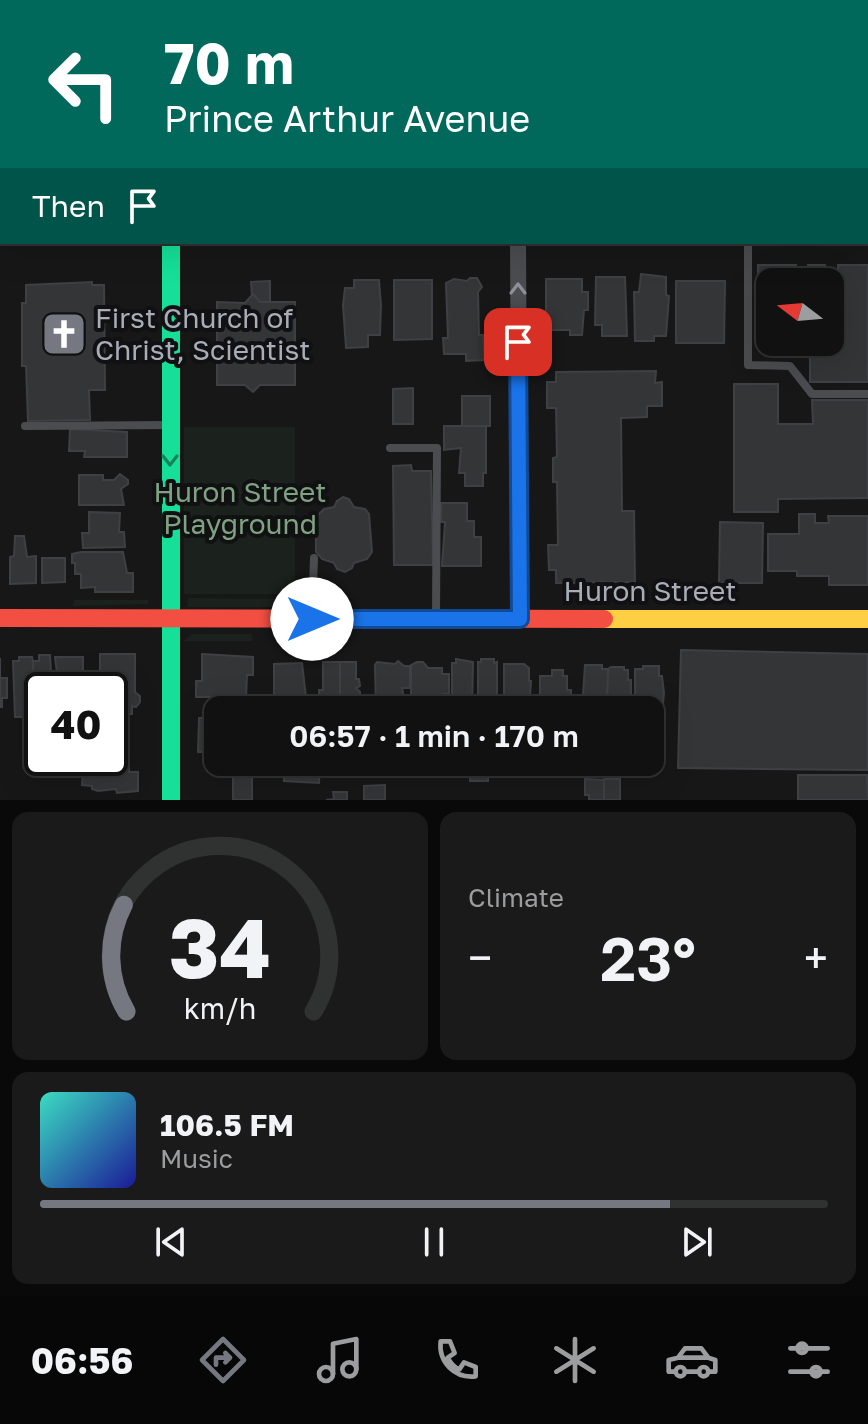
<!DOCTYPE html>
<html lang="en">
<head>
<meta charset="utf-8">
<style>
	body { margin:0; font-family:"Golos Text",sans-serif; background:#1a1a1a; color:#f1f3f6; height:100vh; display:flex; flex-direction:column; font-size:30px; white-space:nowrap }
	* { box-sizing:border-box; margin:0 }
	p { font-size:26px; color:#9c9d9f }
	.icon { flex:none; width:44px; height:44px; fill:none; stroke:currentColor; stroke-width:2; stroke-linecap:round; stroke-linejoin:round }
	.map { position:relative; height:800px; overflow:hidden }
	.panel { display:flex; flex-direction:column; gap:12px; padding:12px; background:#090909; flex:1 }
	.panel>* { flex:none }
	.guide { position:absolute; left:0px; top:0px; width:868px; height:244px; box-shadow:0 8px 32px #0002,0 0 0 2px #303131; background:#00695c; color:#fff; overflow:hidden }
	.needle { width:52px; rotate:286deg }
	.buttons { position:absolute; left:756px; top:268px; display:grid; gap:16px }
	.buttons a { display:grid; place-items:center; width:88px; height:88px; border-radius:16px; background:#111; box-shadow:0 8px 32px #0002,0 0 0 2px #303131; font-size:40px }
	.speed { position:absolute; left:24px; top:672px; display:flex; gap:16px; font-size:40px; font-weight:700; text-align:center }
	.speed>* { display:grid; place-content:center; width:104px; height:104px; border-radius:50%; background:#111; box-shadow:0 8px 32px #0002,0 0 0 2px #303131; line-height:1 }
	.speed .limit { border:4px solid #111; border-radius:12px; background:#fff; color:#111 }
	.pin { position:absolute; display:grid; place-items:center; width:68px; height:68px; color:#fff; margin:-34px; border-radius:16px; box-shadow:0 4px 12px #0006 }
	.me { position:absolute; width:88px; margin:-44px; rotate:90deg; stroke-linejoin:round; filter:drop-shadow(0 0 6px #0008) }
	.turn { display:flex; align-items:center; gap:28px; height:168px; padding:0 32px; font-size:36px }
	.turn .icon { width:104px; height:104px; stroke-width:2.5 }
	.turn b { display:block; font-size:56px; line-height:68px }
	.then { display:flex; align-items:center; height:76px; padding:0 32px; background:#0003; gap:16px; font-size:30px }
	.big { font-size:60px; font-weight:600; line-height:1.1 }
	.panel .widget { flex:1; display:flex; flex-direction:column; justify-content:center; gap:12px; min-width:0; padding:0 28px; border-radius:16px; background:#1a1a1a }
	.panel .dial { align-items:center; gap:0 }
	.dial svg { height:208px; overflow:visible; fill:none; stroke:#303131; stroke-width:7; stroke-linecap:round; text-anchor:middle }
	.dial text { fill:#f1f3f6; stroke:none }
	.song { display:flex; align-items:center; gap:24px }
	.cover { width:96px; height:96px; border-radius:12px; background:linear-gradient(135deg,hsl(170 70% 55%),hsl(240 70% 35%)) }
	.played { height:8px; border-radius:4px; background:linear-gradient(90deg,#757880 80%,#303131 80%) }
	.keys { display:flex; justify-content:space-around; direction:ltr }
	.heat { display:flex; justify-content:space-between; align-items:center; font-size:44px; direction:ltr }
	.panel .tiles { flex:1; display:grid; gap:12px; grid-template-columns:1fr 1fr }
	.widget:last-child { grid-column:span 2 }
	.trip { position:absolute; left:204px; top:696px; width:460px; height:80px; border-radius:16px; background:#111; box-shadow:0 8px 32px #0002,0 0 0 2px #303131; font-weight:600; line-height:80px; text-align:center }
	.menu { display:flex; height:128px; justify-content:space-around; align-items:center; background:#070707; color:#9c9d9f }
	.menu .icon { width:56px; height:56px }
	.menu .on { color:#757880 }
	.menu b { font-size:36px; color:#f1f3f6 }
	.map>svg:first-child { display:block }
	.green { fill:#1b211c }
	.building { fill:#343537; stroke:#3f4043; stroke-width:2 }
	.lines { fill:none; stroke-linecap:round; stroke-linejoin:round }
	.lane { stroke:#4b4c50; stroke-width:8 }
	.street { stroke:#4b4c50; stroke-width:16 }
	.fast { stroke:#16e098; stroke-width:18 }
	.slow { stroke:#ffcf43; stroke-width:18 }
	.jam { stroke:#f24e42; stroke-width:18 }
	.oneway { stroke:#8c9099 }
	.oneway2 { stroke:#14835c }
	.route-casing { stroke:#114b97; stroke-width:20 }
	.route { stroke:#1a73e8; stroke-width:14 }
	.labels { text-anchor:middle; stroke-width:8; stroke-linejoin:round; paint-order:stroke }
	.poi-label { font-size:28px; fill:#a8adb8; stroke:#111113; text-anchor:start }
	.park-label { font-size:28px; fill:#7fa381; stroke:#111113 }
	.street-label { font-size:28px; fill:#a8adb8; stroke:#111113 }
</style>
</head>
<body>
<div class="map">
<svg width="868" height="800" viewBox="0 0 868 800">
	<rect width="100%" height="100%" fill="#171717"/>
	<g class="green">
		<polygon points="866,11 868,12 868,170 866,170"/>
		<rect x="184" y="427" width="111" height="167"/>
		<polygon points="188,598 296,599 296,607 187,607"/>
		<polygon points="74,600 148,600 149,604 73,606"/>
		<polygon points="192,634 252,634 252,641 184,641"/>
	</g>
	<g class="building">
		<rect x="220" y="0" width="39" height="2"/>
		<polygon points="758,265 796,265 796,270 808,270 808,265 825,265 825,271 838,271 838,265 868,265 868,382 810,382 810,342 830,342 830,282 770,282 770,319 758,319"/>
		<polygon points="641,274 666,277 666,295 669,296 666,336 654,336 654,341 635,341 634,292 639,292"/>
		<polygon points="596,277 625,277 627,336 602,336 602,325 595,325"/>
		<polygon points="470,278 477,278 482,287 478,292 479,335 483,335 484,360 466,361 466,354 444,354 443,338 448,338 446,283 454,279 467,281"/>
		<polygon points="546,279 582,279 582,292 588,292 588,310 584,310 582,335 570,335 570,330 551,330 550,319 546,319"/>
		<polygon points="354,280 379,280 381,305 380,335 368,335 368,347 346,348 343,305 345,288 354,288"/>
		<polygon points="394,280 432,280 432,339 394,340"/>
		<polygon points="270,281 270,303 260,302 252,296 251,282"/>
		<polygon points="676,281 725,281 724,343 676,343"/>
		<polygon points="92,282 92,285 104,285 105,390 89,390 90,420 28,421 26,366 22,366 22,303 26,303 26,285"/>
		<polygon points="253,294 260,302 295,302 295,385 260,385 253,392 245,385 217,385 217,302 245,303"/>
		<polygon points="656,371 655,383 662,382 662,406 647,406 647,417 621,418 622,511 634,511 635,582 556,583 556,570 549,570 548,545 558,545 557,482 553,482 553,458 557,457 556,408 547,408 547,382 556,382 556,372"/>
		<polygon points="734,384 778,384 778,424 813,424 812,400 868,400 868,498 778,499 778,512 734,512"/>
		<polygon points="413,388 413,424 393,424 393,389"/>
		<rect x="462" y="396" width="28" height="30"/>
		<polygon points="444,426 486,426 486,473 483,473 483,486 465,486 465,473 459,473 461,448 444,450"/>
		<polygon points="70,429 127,432 127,457 84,457 85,451 69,451"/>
		<polygon points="411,465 412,471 431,471 433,565 394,565 393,466"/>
		<polygon points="120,474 128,480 128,484 121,489 124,505 79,505 79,475 103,475 103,480 114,480"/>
		<polygon points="343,497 349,499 354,507 365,509 369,514 372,552 367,559 354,563 352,568 345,572 337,569 334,563 322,559 316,552 316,517 324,509 334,507 337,501"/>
		<polygon points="441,503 467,503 467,521 474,521 474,537 481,537 481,566 442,566 445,522 441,522"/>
		<polygon points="89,512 120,513 119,532 124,532 125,547 83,548 82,533 89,533"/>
		<polygon points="799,514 815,514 815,523 829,523 828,516 868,516 868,585 829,585 829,576 797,576 797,571 768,571 768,534 799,534"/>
		<polygon points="720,522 763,523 762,583 719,583"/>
		<polygon points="15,536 24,536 27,557 36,556 36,583 10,584 10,557 14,556"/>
		<polygon points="81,552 123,552 127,573 133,573 133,592 95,592 95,587 81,588 81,574 75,574 75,563 72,563 72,554"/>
		<polygon points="42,558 65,558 65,582 42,583"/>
		<polygon points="681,650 868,654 868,770 678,768"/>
		<polygon points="100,654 135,654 135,692 140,696 140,702 136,707 132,706 132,714 111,714 110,690 104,690 104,682 100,683"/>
		<polygon points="202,654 253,657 253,675 247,675 246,697 196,697 196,681 202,681"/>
		<polygon points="39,655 50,655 52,690 42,690 42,717 33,717 33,661 39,661"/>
		<polygon points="19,657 32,657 33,661 33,717 15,717 13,661 19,661"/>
		<polygon points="55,657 83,657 83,676 78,676 78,690 59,690"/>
		<polygon points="0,658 0,678 7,678 7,698 2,698 2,707 0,707"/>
		<polygon points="456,659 473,662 472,710 452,710 452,663 456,663"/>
		<polygon points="481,659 494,659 494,663 497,662 497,710 478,710 478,662 481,662"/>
		<polygon points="398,661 404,666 410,666 410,688 402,688 405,704 401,710 376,710 375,665 377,662 395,664"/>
		<polygon points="323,662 340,662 340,710 322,710 322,706 319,706 319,690 323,690"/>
		<polygon points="340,662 356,662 356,679 359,679 360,686 356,688 360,692 360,702 357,710 340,710"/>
		<polygon points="417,662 423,662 428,668 442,668 442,674 449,674 449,694 443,694 443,710 411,710 411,665"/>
		<polygon points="302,663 306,697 301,710 283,710 282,706 274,706 274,664"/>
		<polygon points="504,664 524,664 529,668 529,681 531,681 529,710 504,709"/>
		<polygon points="585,665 602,665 602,669 608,669 607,710 582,710"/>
		<polygon points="643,666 659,666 659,676 662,676 664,693 662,714 639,710 639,702 635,702 635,669 643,669"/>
		<polygon points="611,667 624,667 624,670 628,670 628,680 631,680 631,710 607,710 608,669"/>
		<polygon points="552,670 563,670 563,676 567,676 567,690 571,690 571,706 566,706 566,710 540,710 540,676 552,676"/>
		<polygon points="110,716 129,717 129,735 110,736"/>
		<polygon points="199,718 218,718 218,752 198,752"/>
		<polygon points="110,741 126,741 127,756 125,756 125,760 96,760 110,758"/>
		<polygon points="84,762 129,762 129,772 138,772 138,791 117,793 116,789 98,791 92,789 92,786 82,785"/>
		<polygon points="255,762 255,777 252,777 252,800 233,800 233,763"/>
		<polygon points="284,762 320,762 319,783 284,781"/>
		<polygon points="454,762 532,762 532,765 523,766 523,775 500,776 500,764 488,764 488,781 470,781 470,770 454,770"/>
		<polygon points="798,775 867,775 868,800 798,800"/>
		<polygon points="585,779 604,780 604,800 589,800 589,795 585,795"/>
		<rect x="604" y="779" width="16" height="21"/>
		<polygon points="385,785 385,800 364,800 364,786"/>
		<polygon points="333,792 347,792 347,800 326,800 334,799"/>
	</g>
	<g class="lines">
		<g class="lane">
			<polyline points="748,242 748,365 790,366 812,394 868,394"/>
			<polyline points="25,426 170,425"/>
			<polyline points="390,448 437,448 436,618"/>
			<polyline points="312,615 314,558"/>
		</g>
		<g class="street">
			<polyline points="170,0 170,2"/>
			<polyline points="519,0 519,2"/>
			<polyline points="866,221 868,221"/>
			<polyline points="0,229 2,229"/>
			<polyline points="518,242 520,619"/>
		</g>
		<polyline class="fast" points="171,242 171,800"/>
		<polyline class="slow" points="604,619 868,619"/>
		<polyline class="jam" points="0,618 604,619"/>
	</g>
	<defs><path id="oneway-chevron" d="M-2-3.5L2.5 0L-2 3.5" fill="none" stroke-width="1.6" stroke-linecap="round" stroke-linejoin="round" transform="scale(2)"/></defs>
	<use class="oneway" href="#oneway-chevron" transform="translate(518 289) rotate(-90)"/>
	<use class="oneway2" href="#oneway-chevron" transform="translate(170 460) rotate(90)"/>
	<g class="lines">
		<g class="route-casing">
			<polyline id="route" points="312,619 520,619 518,342"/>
		</g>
		<use href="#route" class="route"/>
	</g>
	<defs>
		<g id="church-square" transform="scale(2.3)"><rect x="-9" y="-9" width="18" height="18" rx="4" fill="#757880" stroke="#111113"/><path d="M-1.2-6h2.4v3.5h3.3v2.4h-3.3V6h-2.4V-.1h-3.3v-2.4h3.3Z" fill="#fff"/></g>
	</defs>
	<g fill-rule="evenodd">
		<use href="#church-square" x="64" y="334"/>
	</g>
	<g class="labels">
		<g class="poi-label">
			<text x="95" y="328">First Church of<tspan x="95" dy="32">Christ, Scientist</tspan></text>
		</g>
		<g class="park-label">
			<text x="240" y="502">Huron Street<tspan x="240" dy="32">Playground</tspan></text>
		</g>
		<g class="street-label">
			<text x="650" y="601">Huron Street</text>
		</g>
	</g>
</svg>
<div class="buttons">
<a><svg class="needle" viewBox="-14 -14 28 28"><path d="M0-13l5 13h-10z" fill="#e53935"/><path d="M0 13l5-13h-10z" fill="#9c9d9f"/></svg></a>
</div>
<div class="speed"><div class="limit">40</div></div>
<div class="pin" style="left:518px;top:342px;background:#d93025"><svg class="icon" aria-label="arrive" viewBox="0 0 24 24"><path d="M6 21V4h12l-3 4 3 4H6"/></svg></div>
<svg class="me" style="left:312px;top:619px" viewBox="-20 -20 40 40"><circle r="19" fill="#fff"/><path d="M0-13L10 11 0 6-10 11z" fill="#1a73e8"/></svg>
<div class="trip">06:57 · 1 min · 170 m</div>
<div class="guide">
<div class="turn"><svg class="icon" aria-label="left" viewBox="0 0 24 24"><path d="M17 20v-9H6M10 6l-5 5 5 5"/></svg><div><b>70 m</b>Prince Arthur Avenue</div></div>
<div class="then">Then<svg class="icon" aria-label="arrive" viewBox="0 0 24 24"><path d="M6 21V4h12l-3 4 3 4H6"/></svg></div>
</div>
</div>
<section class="panel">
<div class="tiles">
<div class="widget dial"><svg viewBox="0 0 100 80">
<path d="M14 69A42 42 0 1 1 86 69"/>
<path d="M14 69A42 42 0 0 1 13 28" stroke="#757880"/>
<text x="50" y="56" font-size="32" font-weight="700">34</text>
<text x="50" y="72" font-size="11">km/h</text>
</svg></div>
<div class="widget"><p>Climate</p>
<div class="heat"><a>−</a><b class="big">23°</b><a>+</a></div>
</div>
<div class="widget">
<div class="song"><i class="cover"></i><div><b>106.5 FM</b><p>Music</p></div></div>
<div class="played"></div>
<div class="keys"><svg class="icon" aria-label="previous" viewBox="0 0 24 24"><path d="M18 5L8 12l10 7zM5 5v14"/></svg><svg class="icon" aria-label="pause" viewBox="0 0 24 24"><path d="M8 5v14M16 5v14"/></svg><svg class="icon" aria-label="next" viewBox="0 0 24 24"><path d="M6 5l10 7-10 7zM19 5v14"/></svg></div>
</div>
</div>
</section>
<nav class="menu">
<b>06:56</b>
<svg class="icon on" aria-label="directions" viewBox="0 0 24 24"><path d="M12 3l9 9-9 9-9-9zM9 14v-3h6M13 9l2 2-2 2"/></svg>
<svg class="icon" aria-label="music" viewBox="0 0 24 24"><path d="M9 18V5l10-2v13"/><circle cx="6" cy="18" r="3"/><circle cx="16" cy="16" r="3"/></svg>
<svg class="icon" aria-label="phone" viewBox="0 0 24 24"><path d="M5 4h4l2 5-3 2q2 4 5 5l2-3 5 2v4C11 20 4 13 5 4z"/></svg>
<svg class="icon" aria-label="climate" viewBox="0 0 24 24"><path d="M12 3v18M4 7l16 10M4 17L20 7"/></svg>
<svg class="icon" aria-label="car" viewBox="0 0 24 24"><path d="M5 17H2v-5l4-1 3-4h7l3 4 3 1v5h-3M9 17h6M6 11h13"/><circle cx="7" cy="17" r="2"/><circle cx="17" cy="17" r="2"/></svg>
<svg class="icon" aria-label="filters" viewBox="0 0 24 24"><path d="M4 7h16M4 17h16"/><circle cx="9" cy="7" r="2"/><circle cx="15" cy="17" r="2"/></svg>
</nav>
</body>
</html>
